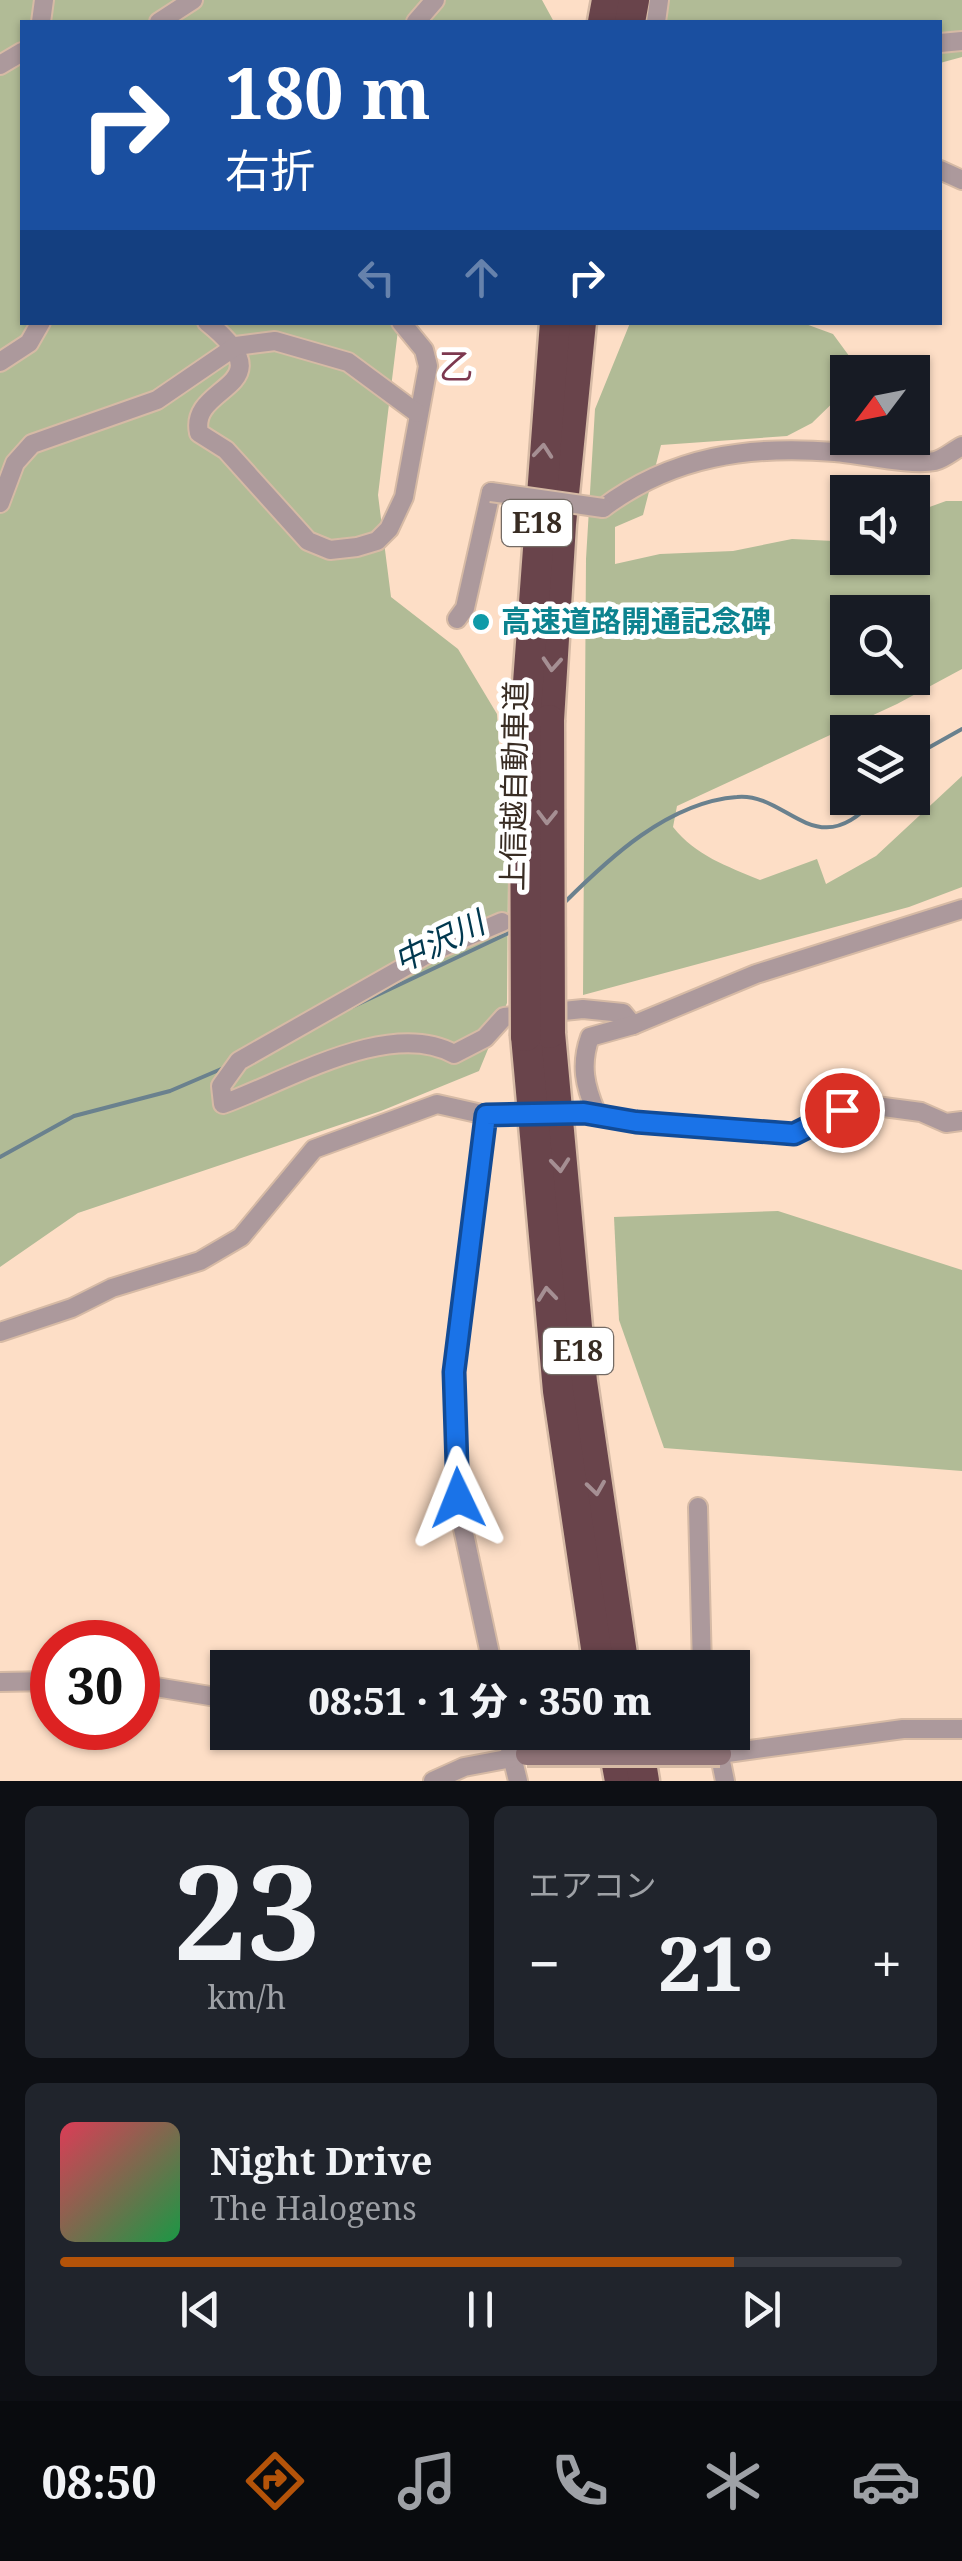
<!DOCTYPE html>
<html lang="ja">
<head>
<meta charset="utf-8">
<style>
	body { margin:0; font-family:"Noto Serif","Noto Sans JP",serif; background:#20242c; color:#f1f3f6; height:100vh; display:flex; flex-direction:column; font-size:38px; white-space:nowrap }
	* { box-sizing:border-box; margin:0 }
	p { font-size:32px; color:#9ea1a6 }
	.icon { flex:none; width:55px; height:55px; fill:none; stroke:currentColor; stroke-width:2; stroke-linecap:round; stroke-linejoin:round }
	.map { position:relative; height:1781px; overflow:hidden }
	.sheet { display:flex; flex-direction:column; gap:25px; padding:25px; background:#0d0f14; flex:1 }
	.sheet>* { flex:none }
	.guide { position:absolute; left:20px; top:20px; width:922px; height:305px; border-radius:0px; box-shadow:0 2px 8px #0004; background:#1a4fa0; color:#fff; overflow:hidden }
	.needle { width:65px; rotate:238deg }
	.fabs { position:absolute; left:830px; top:355px; display:grid; gap:20px }
	.fabs a { display:grid; place-items:center; width:100px; height:100px; border-radius:0px; background:#171b24; box-shadow:0 2px 8px #0004; font-size:50px }
	.speed { position:absolute; left:30px; top:1620px; display:flex; gap:20px; font-size:50px; font-weight:700; text-align:center }
	.speed>* { display:grid; place-content:center; width:130px; height:130px; border-radius:50%; background:#171b24; box-shadow:0 2px 8px #0004; line-height:1 }
	.speed .limit { border:15px solid #d22; background:#fff; color:#111 }
	.pin { position:absolute; display:grid; place-items:center; width:85px; height:85px; color:#fff; margin:-42px; border:5px solid #fff; border-radius:50%; box-shadow:0 2px 10px #0007 }
	.me { position:absolute; width:110px; margin:-55px; rotate:358deg; stroke-linejoin:round; filter:drop-shadow(0 0 8px #0008) }
	.turn { display:flex; align-items:center; gap:35px; height:210px; padding:0 40px; font-size:45px }
	.turn .icon { width:130px; height:130px; stroke-width:2.5 }
	.turn b { display:block; font-size:70px; line-height:85px }
	.lanes { display:flex; align-items:center; height:95px; padding:0 40px; background:#0003; justify-content:center; gap:50px; direction:ltr }
	.lanes .off { opacity:.35 }
	.big { font-size:75px; font-weight:800; line-height:1.1 }
	.sheet .widget { flex:1; display:flex; flex-direction:column; justify-content:center; gap:15px; min-width:0; padding:0 35px; border-radius:15px; background:#20242c }
	.sheet .dial { align-items:center; gap:0 }
	.dial b { font-size:130px; line-height:1 }
	.song { display:flex; align-items:center; gap:30px }
	.cover { width:120px; height:120px; border-radius:15px; background:linear-gradient(135deg,hsl(350 70% 55%),hsl(140 70% 35%)) }
	.played { height:10px; border-radius:5px; background:linear-gradient(90deg,#b45309 80%,#363941 80%) }
	.keys { display:flex; justify-content:space-around; direction:ltr }
	.heat { display:flex; justify-content:space-between; align-items:center; font-size:55px; direction:ltr }
	.sheet .tiles { flex:1; display:grid; gap:25px; grid-template-columns:1fr 1fr }
	.widget:last-child { grid-column:span 2 }
	.trip { position:absolute; left:210px; top:1650px; width:540px; height:100px; border-radius:0px; background:#171b24; box-shadow:0 2px 8px #0004; font-weight:800; line-height:100px; text-align:center }
	.tabs { display:flex; height:160px; justify-content:space-around; align-items:center; background:#090b0e; color:#9ea1a6 }
	.tabs .icon { width:70px; height:70px }
	.tabs .on { color:#b45309 }
	.tabs b { font-size:45px; color:#f1f3f6 }
	.map>svg:first-child { display:block }
	.forest { fill:#b1bb96; fill-rule:evenodd }
	.lines { fill:none; stroke-linecap:round; stroke-linejoin:round }
	.stream { stroke:#6a818e; stroke-width:4 }
	.street-casing { stroke:#d6baa5; stroke-width:22 }
	.highway-casing { stroke:#d6baa5; stroke-width:35 }
	.street { stroke:#ac999c; stroke-width:18 }
	.highway { stroke:#69444b; stroke-width:30 }
	.street-bridge-casing { stroke:#d6baa5; stroke-width:22; stroke-linecap:butt }
	.secondary-bridge-casing { stroke:#d6baa5; stroke-width:28; stroke-linecap:butt }
	.highway-bridge-casing { stroke:#d6baa5; stroke-width:35; stroke-linecap:butt }
	.street-bridge { stroke:#ac999c; stroke-width:18 }
	.secondary-bridge { stroke:#907478; stroke-width:22 }
	.highway-bridge { stroke:#69444b; stroke-width:30 }
	.oneway { stroke:#a58f93 }
	.route-casing { stroke:#114b97; stroke-width:25 }
	.route { stroke:#1a73e8; stroke-width:18 }
	.culture-dot { fill:#0f9aa8; stroke:#fff; stroke-width:4 }
	.labels { text-anchor:middle; stroke-width:10; stroke-linejoin:round; paint-order:stroke }
	.shield { fill:#fff; stroke:#746b65; stroke-width:2.5 }
	.shield-label { font-size:28px; font-weight:bold; fill:#382c23 }
	.culture-label { font-size:30px; font-weight:bold; fill:#0d838f; stroke:#fff; text-anchor:start }
	.street-label { font-size:30px; fill:#382c23; stroke:#fff }
	.water-label { font-size:32px; font-style:italic; fill:#01384f; stroke:#fff }
	.quarter-label { font-size:35px; fill:#7d384f; stroke:#fff }
</style>
</head>
<body>
<div class="map">
<svg width="962" height="1781" viewBox="0 0 962 1781">
	<rect width="100%" height="100%" fill="#fddec6"/>
	<g class="forest">
		<polygon points="0,0 542,0 554,22 22,22 22,322 390,322 398,330 378,495 391,597 458,649 497,714 508,876 507,1003 479,1071 381,1111 78,1213 0,1267"/>
		<polygon points="668,0 962,0 962,57 940,63 940,22 663,22"/>
		<path d="M 630,323 L 803,323 L 833,334 L 855,364 L 854,372 L 848,372 L 847,389 L 812,423 L 787,436 L 661,445 L 643,515 L 615,527 L 615,564 L 660,554 L 733,551 L 792,539 L 834,541 L 847,536 L 848,558 L 912,558 L 913,513 L 946,501 L 962,501 L 962,669 L 897,704 L 677,806 L 673,827 C 696,856 727,866 760,880 L 817,859 L 826,884 L 876,856 L 962,776 L 962,887 L 909,907 L 583,995 L 586,559 L 595,409 ZM 848,612 L 912,612 L 912,678 L 848,678 Z"/>
		<polygon points="778,1211 962,1270 962,1471 664,1448 619,1320 614,1217"/>
	</g>
	<g class="lines">
		<g class="stream">
			<polyline points="912,757 962,729"/>
			<path d="M 563,904 C 608,859 668,802 737,797 C 788,792 816,867 876,798"/>
			<polyline points="352,1007 515,930"/>
			<polyline points="0,1157 74,1116 170,1091 226,1067"/>
		</g>
		<g class="street-casing">
			<g id="street">
				<polyline points="41,22 44,0"/>
				<polyline points="159,22 193,0"/>
				<polyline points="416,22 435,0"/>
				<polyline points="656,22 659,0"/>
				<polyline points="940,43 962,41"/>
				<polyline points="0,65 22,52"/>
				<polyline points="940,170 962,180"/>
				<path d="M 207,322 C 290,389 188,383 199,433 L 226,450 L 308,541 L 330,550 L 357,547 L 377,541 L 389,529 L 404,497 L 428,366 L 424,350 L 401,322"/>
				<polyline points="0,362 29,343 41,322"/>
				<polyline points="0,503 15,463 32,444 157,400 236,346 275,341 348,362 417,413"/>
				<path d="M 603,508 C 672,456 750,445 835,452 C 862,454 910,466 935,461 C 944,459 954,450 962,446"/>
				<polyline points="457,619 465,608 491,492"/>
				<path d="M 502,922 L 431,952 L 239,1061 L 221,1086 L 223,1104 C 287,1081 390,1018 454,1054 L 485,1038 L 504,1017 L 583,1009 L 623,1013 L 633,1025 L 756,974 L 962,909"/>
				<polyline points="584,1113 636,1122 794,1134 842,1111 876,1106 921,1112 946,1123 962,1121"/>
				<path d="M 607,1116 L 596,1112 C 585,1086 580,1065 590,1037 L 633,1025"/>
				<polyline points="0,1332 72,1308 112,1288 200,1261 241,1237 314,1149 437,1104 486,1115 454,1372 459,1510 493,1668"/>
				<polyline points="698,1507 702,1668"/>
				<polyline points="0,1682 52,1681"/>
				<polyline points="138,1684 228,1699"/>
				<polyline points="506,1732 518,1781"/>
				<polyline points="715,1732 725,1781"/>
				<polyline points="720,1754 903,1729 962,1729"/>
				<polyline points="433,1781 464,1767 512,1758"/>
			</g>
		</g>
		<g class="highway-casing">
			<g id="highway">
				<polyline points="603,22 607,0"/>
				<polyline points="630,22 634,0"/>
				<polyline points="549,720 561,524 581,322"/>
				<polyline points="525,723 555,322"/>
				<polyline points="550,1033 582,1382 624,1668"/>
				<polyline points="526,1036 558,1391 599,1668"/>
				<polyline points="611,1732 620,1781"/>
				<polyline points="636,1732 644,1781"/>
			</g>
		</g>
		<use href="#street" class="street"/>
		<use href="#highway" class="highway"/>
		<g class="street-bridge-casing">
			<g id="street-bridge">
				<polyline points="491,492 603,508"/>
				<polyline points="486,1115 584,1113"/>
			</g>
		</g>
		<g class="secondary-bridge-casing">
			<polyline id="secondary-bridge" points="527,1754 720,1754"/>
		</g>
		<g class="highway-bridge-casing">
			<g id="highway-bridge">
				<polyline points="549,720 550,1033"/>
				<polyline points="525,723 526,1036"/>
			</g>
		</g>
		<use href="#street-bridge" class="street-bridge"/>
		<use href="#secondary-bridge" class="secondary-bridge"/>
		<use href="#highway-bridge" class="highway-bridge"/>
	</g>
	<defs><path id="oneway-chevron" d="M-2-3.5L2.5 0L-2 3.5" fill="none" stroke-width="1.6" stroke-linecap="round" stroke-linejoin="round" transform="scale(2.5)"/></defs>
	<g class="oneway">
		<use href="#oneway-chevron" transform="translate(543 451) rotate(-85)"/>
		<use href="#oneway-chevron" transform="translate(552 664) rotate(94)"/>
		<use href="#oneway-chevron" transform="translate(547 817) rotate(91)"/>
		<use href="#oneway-chevron" transform="translate(560 1165) rotate(85)"/>
		<use href="#oneway-chevron" transform="translate(547 1294) rotate(-96)"/>
		<use href="#oneway-chevron" transform="translate(596 1488) rotate(82)"/>
	</g>
	<g class="lines">
		<g class="route-casing">
			<polyline id="route" points="458,1498 454,1372 486,1115 584,1113 636,1122 794,1134 842,1110"/>
		</g>
		<use href="#route" class="route"/>
	</g>
	<circle class="culture-dot" cx="481" cy="622" r="10"/>
	<g class="labels">
		<g class="shield">
			<rect x="502" y="500" width="70" height="46" rx="8"/>
			<rect x="543" y="1328" width="70" height="46" rx="8"/>
		</g>
		<g class="shield-label">
			<text x="537" y="533">E18</text>
			<text x="578" y="1361">E18</text>
		</g>
		<g class="culture-label">
			<text x="501" y="632">高速道路開通記念碑</text>
		</g>
		<g class="street-label">
			<text transform="translate(515 786) rotate(-89)" y="10">上信越自動車道</text>
		</g>
		<g class="water-label">
			<text transform="translate(439 942) rotate(-26)" y="11">中沢川</text>
		</g>
		<g class="quarter-label">
			<text x="456" y="379">乙</text>
		</g>
	</g>
</svg>
<div class="fabs">
<a><svg class="needle" viewBox="-14 -14 28 28"><path d="M0-13l5 13h-10z" fill="#e53935"/><path d="M0 13l5-13h-10z" fill="#9ea1a6"/></svg></a>
<a><svg class="icon" aria-label="sound" viewBox="0 0 24 24"><path d="M4 9h4l5-4v14l-5-4H4zM17 9q2 3 0 6"/></svg></a>
<a><svg class="icon" aria-label="search" viewBox="0 0 24 24"><circle cx="10" cy="10" r="6"/><path d="M15 15l6 6"/></svg></a>
<a><svg class="icon" aria-label="layers" viewBox="0 0 24 24"><path d="M12 4l9 5-9 5-9-5zM3 14l9 5 9-5"/></svg></a>
</div>
<div class="speed"><div class="limit">30</div></div>
<div class="pin" style="left:842px;top:1110px;background:#d93025"><svg class="icon" aria-label="arrive" viewBox="0 0 24 24"><path d="M6 21V4h12l-3 4 3 4H6"/></svg></div>
<svg class="me" style="left:458px;top:1498px" viewBox="-20 -20 40 40"><path d="M0-17L14 15 0 8-14 15z" fill="#1a73e8" stroke="#fff" stroke-width="4"/></svg>
<div class="trip">08:51 · 1 分 · 350 m</div>
<div class="guide">
<div class="turn"><svg class="icon" aria-label="right" viewBox="0 0 24 24"><path d="M7 20v-9h11M14 6l5 5-5 5"/></svg><div><b>180 m</b>右折</div></div>
<div class="lanes"><svg class="icon off" aria-label="left" viewBox="0 0 24 24"><path d="M17 20v-9H6M10 6l-5 5 5 5"/></svg><svg class="icon off" aria-label="ahead" viewBox="0 0 24 24"><path d="M12 20V5M6 11l6-6 6 6"/></svg><svg class="icon" aria-label="right" viewBox="0 0 24 24"><path d="M7 20v-9h11M14 6l5 5-5 5"/></svg></div>
</div>
</div>
<section class="sheet">
<div class="tiles">
<div class="widget dial"><b>23</b><p>km/h</p></div>
<div class="widget"><p>エアコン</p>
<div class="heat"><a>−</a><b class="big">21°</b><a>+</a></div>
</div>
<div class="widget">
<div class="song"><i class="cover"></i><div><b>Night Drive</b><p>The Halogens</p></div></div>
<div class="played"></div>
<div class="keys"><svg class="icon" aria-label="previous" viewBox="0 0 24 24"><path d="M18 5L8 12l10 7zM5 5v14"/></svg><svg class="icon" aria-label="pause" viewBox="0 0 24 24"><path d="M8 5v14M16 5v14"/></svg><svg class="icon" aria-label="next" viewBox="0 0 24 24"><path d="M6 5l10 7-10 7zM19 5v14"/></svg></div>
</div>
</div>
</section>
<nav class="tabs">
<b>08:50</b>
<svg class="icon on" aria-label="directions" viewBox="0 0 24 24"><path d="M12 3l9 9-9 9-9-9zM9 14v-3h6M13 9l2 2-2 2"/></svg>
<svg class="icon" aria-label="music" viewBox="0 0 24 24"><path d="M9 18V5l10-2v13"/><circle cx="6" cy="18" r="3"/><circle cx="16" cy="16" r="3"/></svg>
<svg class="icon" aria-label="phone" viewBox="0 0 24 24"><path d="M5 4h4l2 5-3 2q2 4 5 5l2-3 5 2v4C11 20 4 13 5 4z"/></svg>
<svg class="icon" aria-label="climate" viewBox="0 0 24 24"><path d="M12 3v18M4 7l16 10M4 17L20 7"/></svg>
<svg class="icon" aria-label="car" viewBox="0 0 24 24"><path d="M5 17H2v-5l4-1 3-4h7l3 4 3 1v5h-3M9 17h6M6 11h13"/><circle cx="7" cy="17" r="2"/><circle cx="17" cy="17" r="2"/></svg>
</nav>
</body>
</html>
